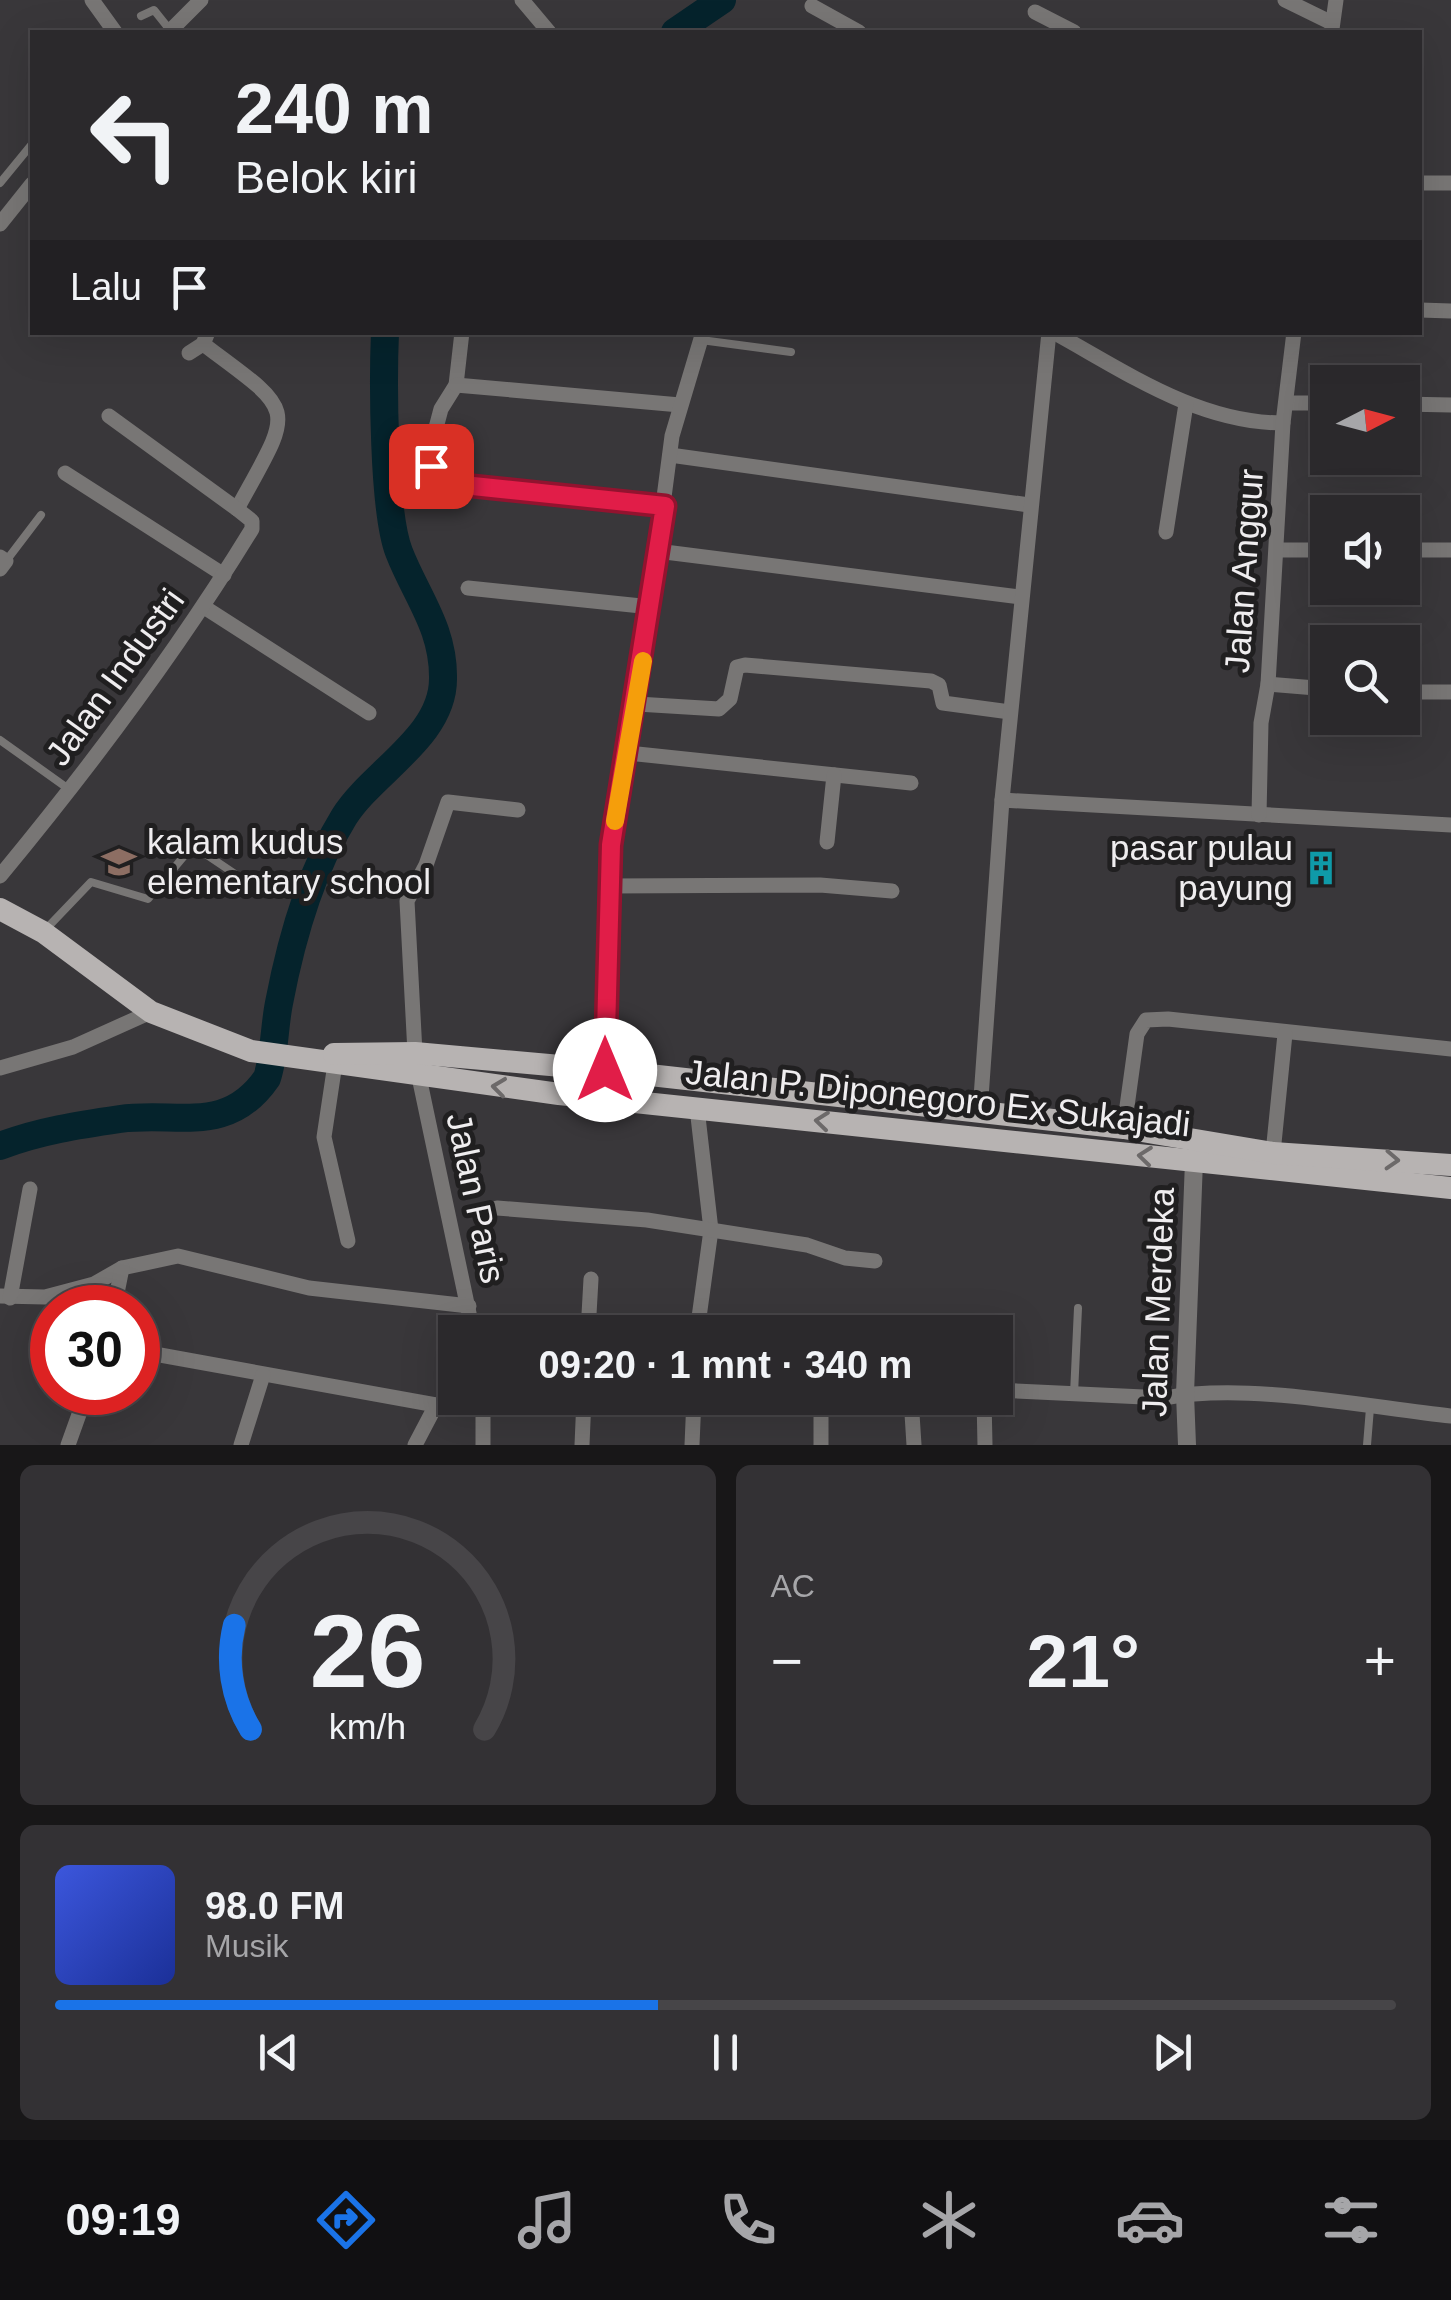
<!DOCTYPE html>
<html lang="id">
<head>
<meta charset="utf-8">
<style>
	body { margin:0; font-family:Helvetica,sans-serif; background:#333134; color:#f1f3f6; height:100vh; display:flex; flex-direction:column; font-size:38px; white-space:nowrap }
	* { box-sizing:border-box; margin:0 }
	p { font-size:32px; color:#a6a6a9 }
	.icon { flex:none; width:55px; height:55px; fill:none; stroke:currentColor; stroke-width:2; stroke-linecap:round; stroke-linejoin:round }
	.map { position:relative; height:1445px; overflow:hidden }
	.details { display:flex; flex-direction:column; gap:20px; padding:20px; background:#181718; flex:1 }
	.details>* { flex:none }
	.banner { position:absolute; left:30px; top:30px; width:1392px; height:305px; border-radius:0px; box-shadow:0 10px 40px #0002,0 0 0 2px #474548; background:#2b292c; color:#f1f3f6; overflow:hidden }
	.needle { width:65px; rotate:84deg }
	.tools { position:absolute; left:1310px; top:365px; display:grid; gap:20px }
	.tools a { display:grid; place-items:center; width:110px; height:110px; border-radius:0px; background:#2b292c; box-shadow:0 10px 40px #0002,0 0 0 2px #474548; font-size:50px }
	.speed { position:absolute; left:30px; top:1285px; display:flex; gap:20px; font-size:50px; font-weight:700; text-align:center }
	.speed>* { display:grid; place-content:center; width:130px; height:130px; border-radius:50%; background:#2b292c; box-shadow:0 10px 40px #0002,0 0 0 2px #474548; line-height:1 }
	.speed .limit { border:15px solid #d22; background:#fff; color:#111 }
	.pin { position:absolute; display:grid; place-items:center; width:85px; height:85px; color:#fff; margin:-42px; border-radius:20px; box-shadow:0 5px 15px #0006 }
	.me { position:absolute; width:110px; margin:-55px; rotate:0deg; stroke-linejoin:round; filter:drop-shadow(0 0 8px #0008) }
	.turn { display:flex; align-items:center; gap:35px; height:210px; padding:0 40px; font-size:45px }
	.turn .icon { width:130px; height:130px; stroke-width:2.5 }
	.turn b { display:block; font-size:70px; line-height:85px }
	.then { display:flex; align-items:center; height:95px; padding:0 40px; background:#0003; gap:20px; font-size:38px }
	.big { font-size:75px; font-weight:700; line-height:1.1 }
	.details .widget { flex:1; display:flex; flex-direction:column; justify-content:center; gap:15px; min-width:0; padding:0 35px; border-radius:15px; background:#333134 }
	.details .dial { align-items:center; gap:0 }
	.dial svg { height:260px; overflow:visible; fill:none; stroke:#474548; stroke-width:7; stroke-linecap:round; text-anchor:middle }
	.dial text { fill:#f1f3f6; stroke:none }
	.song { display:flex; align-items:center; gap:30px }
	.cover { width:120px; height:120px; border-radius:15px; background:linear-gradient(135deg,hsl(230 70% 55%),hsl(230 70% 35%)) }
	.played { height:10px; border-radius:5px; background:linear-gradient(90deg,#1a73e8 45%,#474548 45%) }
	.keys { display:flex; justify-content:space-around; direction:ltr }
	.heat { display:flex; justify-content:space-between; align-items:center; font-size:55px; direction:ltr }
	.details .tiles { flex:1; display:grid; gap:20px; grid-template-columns:1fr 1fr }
	.widget:last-child { grid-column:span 2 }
	.trip { position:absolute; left:438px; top:1315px; width:575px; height:100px; border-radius:0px; background:#2b292c; box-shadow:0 10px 40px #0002,0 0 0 2px #474548; font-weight:700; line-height:100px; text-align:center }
	.tabs { display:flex; height:160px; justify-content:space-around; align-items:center; background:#111012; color:#a6a6a9 }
	.tabs .icon { width:70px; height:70px }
	.tabs .selected { color:#1a73e8 }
	.tabs b { font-size:45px; color:#f1f3f6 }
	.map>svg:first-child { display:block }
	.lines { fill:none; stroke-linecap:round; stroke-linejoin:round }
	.river { stroke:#05232c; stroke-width:28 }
	.service { stroke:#787675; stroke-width:8 }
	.minor { stroke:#787675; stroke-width:15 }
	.tertiary { stroke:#787675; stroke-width:18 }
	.primary { stroke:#b7b3b2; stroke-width:22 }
	.oneway { stroke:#6c6969 }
	.route-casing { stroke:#92132f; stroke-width:25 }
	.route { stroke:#e11d48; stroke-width:18 }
	.slow { stroke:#f59e0b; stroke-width:18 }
	.labels { text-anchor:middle; stroke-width:10; stroke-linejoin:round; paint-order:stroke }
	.street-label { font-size:35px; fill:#efedef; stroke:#201f20 }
	.poi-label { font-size:35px; fill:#efedef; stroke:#201f20; text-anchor:start }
</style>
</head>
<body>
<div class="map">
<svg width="1451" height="1445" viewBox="0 0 1451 1445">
	<rect width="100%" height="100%" fill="#39373a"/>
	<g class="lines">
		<g class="river">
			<polyline points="675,32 722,0"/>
			<path d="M 0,1146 C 39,1131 79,1125 120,1119 C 177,1111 227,1136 267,1078 C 275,1053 274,1028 279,1003 C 291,940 310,872 344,817 C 372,772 443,737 443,679 C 444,628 416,596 399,552 C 383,511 383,379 385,332"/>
		</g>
		<g class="service">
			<polyline points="141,16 154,10 170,30"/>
			<polyline points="0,183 32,144"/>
			<polyline points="701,340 791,352"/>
			<polyline points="6,561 41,515"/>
			<polyline points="0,740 70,790"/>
			<polyline points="46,929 91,882 148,899 190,849 198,849 244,880"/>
			<polyline points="1074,1394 1078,1308"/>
			<polyline points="1367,1445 1370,1408"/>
		</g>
		<g class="minor">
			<polyline points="92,0 115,32"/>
			<polyline points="522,0 549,32"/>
			<polyline points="1285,0 1332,23"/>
			<polyline points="812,6 859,32"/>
			<polyline points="1035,12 1074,32"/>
			<polyline points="1332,29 1336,0"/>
			<polyline points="169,32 201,0"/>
			<polyline points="1420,183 1451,183"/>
			<polyline points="0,224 32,184"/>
			<polyline points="1420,310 1451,311"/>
			<polyline points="462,332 456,385 441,409 433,439 431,466 437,482 665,506"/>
			<path d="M 1053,332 C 1126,372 1198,423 1283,423"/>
			<path d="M 203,344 C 299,415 294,405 237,509"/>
			<polyline points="189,353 203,344 208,332"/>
			<polyline points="456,385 680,405"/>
			<polyline points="1287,403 1328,403"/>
			<polyline points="1402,404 1451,405"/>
			<polyline points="670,455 1029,505"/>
			<polyline points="65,473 224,575"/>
			<polyline points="1166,532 1186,404"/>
			<polyline points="1278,550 1328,550"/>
			<polyline points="1402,550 1451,550"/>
			<polyline points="657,551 1020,597"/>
			<polyline points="0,557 6,561 0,569"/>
			<polyline points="468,588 651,607"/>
			<polyline points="204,607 369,713"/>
			<polyline points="1268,684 1328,689"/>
			<polyline points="1402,692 1451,692"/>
			<polyline points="637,704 719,709 730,699 737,667 745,665 931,681 939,685 943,703 1010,712"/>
			<polyline points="628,753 911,783"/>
			<polyline points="1002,800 1451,825"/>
			<polyline points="1259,815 1261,723 1268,684 1283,423 1294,332"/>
			<polyline points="827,842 834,775"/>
			<path d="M 0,876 C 91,766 178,650 252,529 L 252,521 L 237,509 L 109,416"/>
			<polyline points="609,886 820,885 892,891"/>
			<polyline points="415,1053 407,901 426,865 448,802 518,810"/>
			<polyline points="336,1057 324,1137 348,1241"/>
			<polyline points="0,1068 73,1047 151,1012"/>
			<polyline points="605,1070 604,964 611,845 637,704 672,436 703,332"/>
			<polyline points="419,1077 473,1332"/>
			<polyline points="697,1108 711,1230 697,1332"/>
			<polyline points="980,1112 1002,800 1049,332"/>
			<polyline points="1124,1128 1137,1034 1146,1020 1168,1019 1451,1049"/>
			<polyline points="1273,1153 1285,1034"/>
			<polyline points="497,1208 647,1220 807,1245 845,1258 875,1261"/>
			<polyline points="0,1296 45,1297 94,1284 122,1268 178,1256 309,1288 469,1306"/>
			<polyline points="10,1298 30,1189"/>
			<polyline points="114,1308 122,1268"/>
			<polyline points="588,1332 591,1279"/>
			<polyline points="138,1351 436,1405 484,1408"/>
			<path d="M 995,1390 L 1165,1398 C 1247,1382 1367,1407 1451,1416"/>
			<polyline points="911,1398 914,1445"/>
			<polyline points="984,1398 985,1445"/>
			<polyline points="483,1399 483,1445"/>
			<polyline points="68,1445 87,1392"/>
			<polyline points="241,1445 263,1375"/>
			<polyline points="415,1445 436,1405"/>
			<polyline points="582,1445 584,1398"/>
			<polyline points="692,1445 694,1398"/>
			<polyline points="821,1445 821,1398"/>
		</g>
		<polyline class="tertiary" points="1187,1445 1185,1394 1194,1161"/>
		<g class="primary">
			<polyline points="0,909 43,932 151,1012 251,1051 559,1094 1451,1188"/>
			<polyline points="334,1054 415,1053 605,1070 1124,1128 1273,1153 1451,1165"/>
		</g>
	</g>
	<defs><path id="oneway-chevron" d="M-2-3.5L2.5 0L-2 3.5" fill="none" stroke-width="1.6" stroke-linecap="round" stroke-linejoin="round" transform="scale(2.5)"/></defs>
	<g class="oneway">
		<use href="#oneway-chevron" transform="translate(499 1087) rotate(-173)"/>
		<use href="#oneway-chevron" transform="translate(822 1121) rotate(-174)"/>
		<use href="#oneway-chevron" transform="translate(1145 1156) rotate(-174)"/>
		<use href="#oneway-chevron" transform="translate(1392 1160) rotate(3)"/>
	</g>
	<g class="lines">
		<g class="route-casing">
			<polyline id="route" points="431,466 432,478 444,483 665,506 611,845 605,1070"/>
		</g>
		<use href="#route" class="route"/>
		<polyline class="slow" points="615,821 643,661"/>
	</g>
	<defs>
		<g id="school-bare" transform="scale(2.7)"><path d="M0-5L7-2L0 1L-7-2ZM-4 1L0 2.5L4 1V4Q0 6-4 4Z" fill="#8d6e63" stroke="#201f20" stroke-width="2.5" paint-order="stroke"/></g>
		<g id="building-bare" transform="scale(2.7)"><path d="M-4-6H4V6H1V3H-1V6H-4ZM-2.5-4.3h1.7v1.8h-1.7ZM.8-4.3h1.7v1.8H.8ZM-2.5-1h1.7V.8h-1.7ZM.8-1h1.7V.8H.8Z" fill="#0f9aa8" stroke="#201f20" stroke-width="2.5" paint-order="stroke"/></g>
	</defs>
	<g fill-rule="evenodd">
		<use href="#school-bare" x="119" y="862"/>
		<use href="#building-bare" x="1321" y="868"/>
	</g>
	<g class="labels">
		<g class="street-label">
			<text transform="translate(1244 571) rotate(-86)" y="12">Jalan Anggur</text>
			<text transform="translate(115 677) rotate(-54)" y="12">Jalan Industri</text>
			<text transform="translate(938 1098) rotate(6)" y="12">Jalan P. Diponegoro Ex Sukajadi</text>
			<text transform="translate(476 1198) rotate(78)" y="12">Jalan Paris</text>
			<text transform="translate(1158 1302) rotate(-88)" y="12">Jalan Merdeka</text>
		</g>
		<g class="poi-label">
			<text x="147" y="854">kalam kudus<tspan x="147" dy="40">elementary school</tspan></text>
			<text x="1293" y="860" text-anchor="end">pasar pulau<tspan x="1293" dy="40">payung</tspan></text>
		</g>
	</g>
</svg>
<div class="tools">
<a><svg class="needle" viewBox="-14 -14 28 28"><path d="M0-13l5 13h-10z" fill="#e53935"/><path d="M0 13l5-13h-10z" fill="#a6a6a9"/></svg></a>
<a><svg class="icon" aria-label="sound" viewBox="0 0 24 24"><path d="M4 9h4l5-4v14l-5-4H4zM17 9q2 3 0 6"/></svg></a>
<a><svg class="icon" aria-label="search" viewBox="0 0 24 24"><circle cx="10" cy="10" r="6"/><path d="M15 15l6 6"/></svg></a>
</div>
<div class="speed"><div class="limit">30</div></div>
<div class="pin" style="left:431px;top:466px;background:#d93025"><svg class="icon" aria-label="arrive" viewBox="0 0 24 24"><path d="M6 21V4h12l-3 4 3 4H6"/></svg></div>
<svg class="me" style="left:605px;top:1070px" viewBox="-20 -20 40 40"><circle r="19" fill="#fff"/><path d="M0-13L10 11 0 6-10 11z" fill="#e11d48"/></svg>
<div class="trip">09:20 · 1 mnt · 340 m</div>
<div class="banner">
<div class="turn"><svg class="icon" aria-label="left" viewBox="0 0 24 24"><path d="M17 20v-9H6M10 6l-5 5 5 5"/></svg><div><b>240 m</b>Belok kiri</div></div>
<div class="then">Lalu<svg class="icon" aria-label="arrive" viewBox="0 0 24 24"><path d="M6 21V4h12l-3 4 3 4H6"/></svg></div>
</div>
</div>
<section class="details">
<div class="tiles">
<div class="widget dial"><svg viewBox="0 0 100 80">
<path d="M14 69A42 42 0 1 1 86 69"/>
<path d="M14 69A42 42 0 0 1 9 37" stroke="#1a73e8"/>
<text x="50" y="56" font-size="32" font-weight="700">26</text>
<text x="50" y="72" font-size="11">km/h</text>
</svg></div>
<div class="widget"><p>AC</p>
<div class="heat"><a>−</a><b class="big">21°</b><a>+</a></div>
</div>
<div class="widget">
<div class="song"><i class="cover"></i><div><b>98.0 FM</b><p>Musik</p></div></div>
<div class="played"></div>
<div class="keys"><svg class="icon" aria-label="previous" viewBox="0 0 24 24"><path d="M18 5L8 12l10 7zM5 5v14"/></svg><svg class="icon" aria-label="pause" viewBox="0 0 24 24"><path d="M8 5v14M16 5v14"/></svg><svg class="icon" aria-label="next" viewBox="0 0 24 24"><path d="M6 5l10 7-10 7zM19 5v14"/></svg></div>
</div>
</div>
</section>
<nav class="tabs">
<b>09:19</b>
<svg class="icon selected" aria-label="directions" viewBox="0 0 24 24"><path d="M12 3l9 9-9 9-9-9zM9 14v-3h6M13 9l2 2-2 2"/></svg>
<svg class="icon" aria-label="music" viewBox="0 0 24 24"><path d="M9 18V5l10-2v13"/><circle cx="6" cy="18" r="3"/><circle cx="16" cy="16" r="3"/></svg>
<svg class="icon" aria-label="phone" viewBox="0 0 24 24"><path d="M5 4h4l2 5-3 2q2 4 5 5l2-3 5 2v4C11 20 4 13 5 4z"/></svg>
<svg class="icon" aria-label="climate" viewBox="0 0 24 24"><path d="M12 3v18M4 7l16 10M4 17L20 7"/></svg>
<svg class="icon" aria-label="car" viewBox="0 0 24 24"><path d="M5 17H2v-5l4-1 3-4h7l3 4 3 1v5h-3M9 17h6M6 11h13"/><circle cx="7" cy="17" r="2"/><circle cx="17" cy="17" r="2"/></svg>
<svg class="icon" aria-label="filters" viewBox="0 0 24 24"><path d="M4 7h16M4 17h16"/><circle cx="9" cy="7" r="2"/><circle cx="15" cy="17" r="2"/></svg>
</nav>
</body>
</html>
